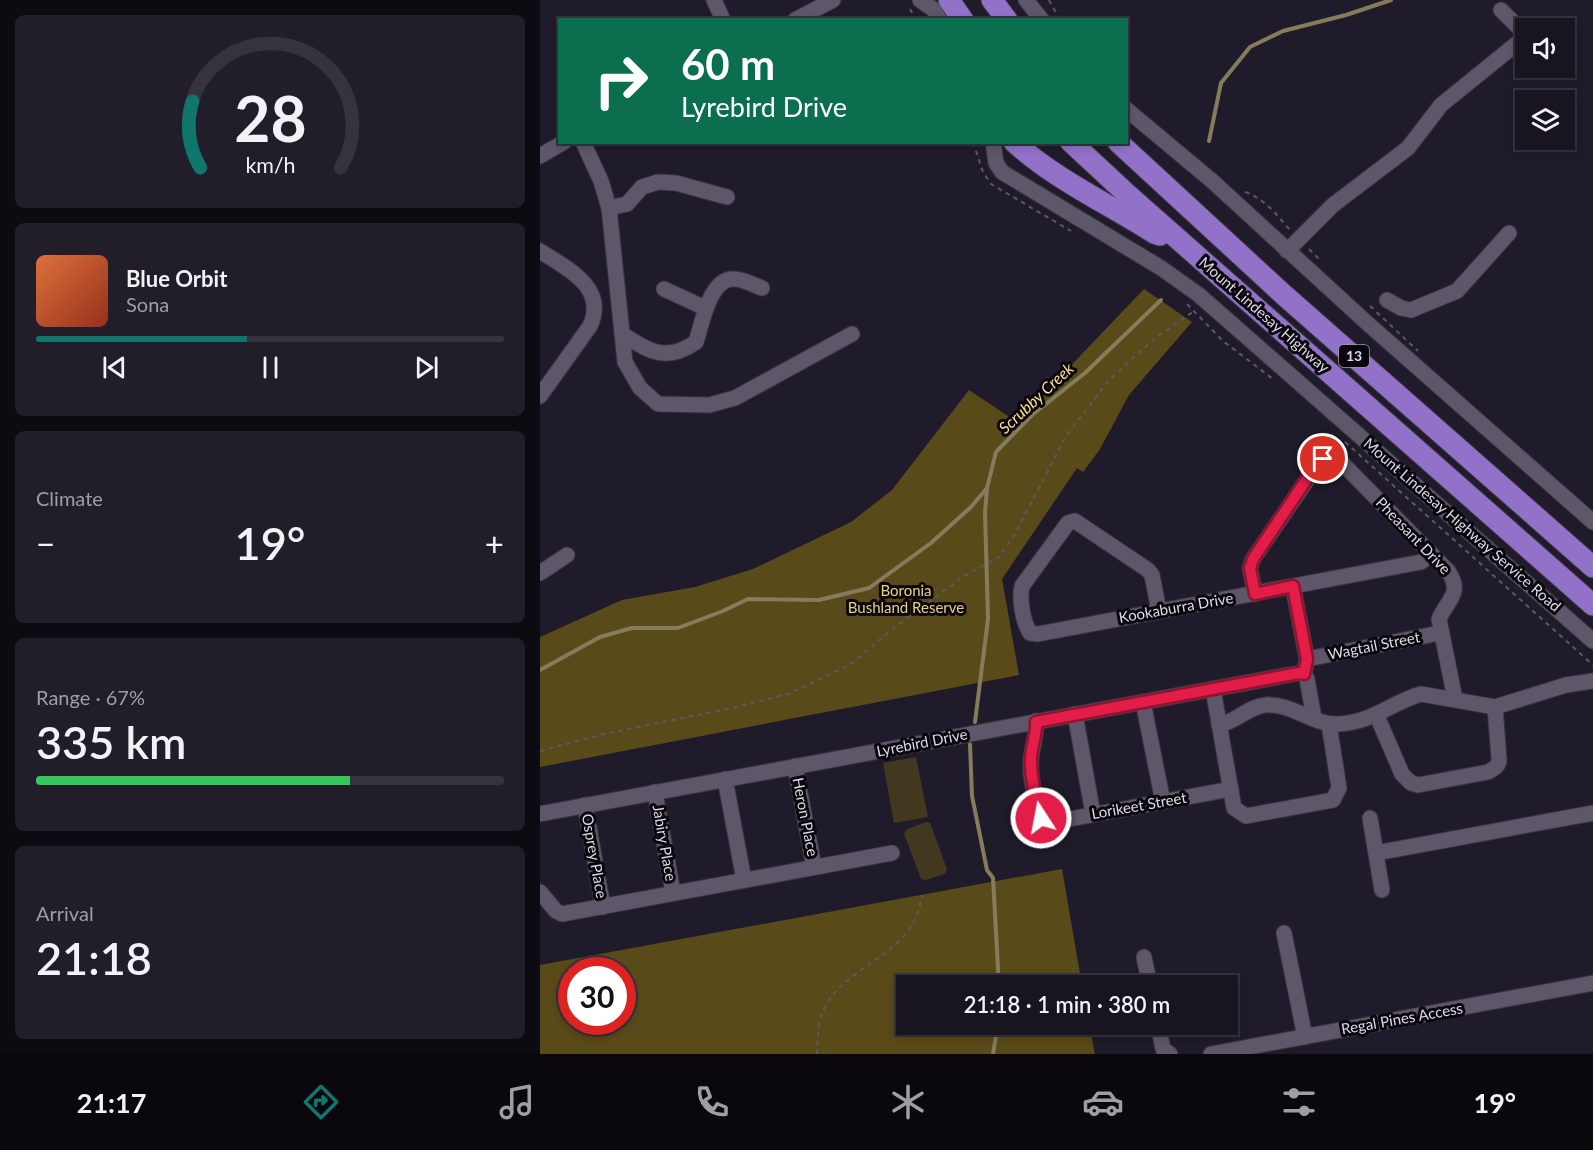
<!DOCTYPE html>
<html lang="en">
<head>
<meta charset="utf-8">
<style>
	body { margin:0; font-family:Lato,sans-serif; background:#211d29; color:#f1f3f6; height:100vh; display:flex; flex-direction:column; font-size:22px; white-space:nowrap }
	* { box-sizing:border-box; margin:0 }
	p { font-size:20px; color:#9f9ea5 }
	.icon { flex:none; width:33px; height:33px; fill:none; stroke:currentColor; stroke-width:2; stroke-linecap:round; stroke-linejoin:round }
	.map { position:relative; flex:1; overflow:hidden }
	.panel { display:flex; flex-direction:column; gap:15px; padding:15px; background:#0d0b12; width:540px }
	.panel>* { flex:none }
	.guide { position:absolute; left:18px; top:18px; width:570px; height:126px; border-radius:0px; box-shadow:0 3px 9px #0003,0 0 0 2px #36333e; background:#0b6e4f; color:#fff; overflow:hidden }
	.fabs { position:absolute; left:975px; top:18px; display:grid; gap:12px }
	.fabs a { display:grid; place-items:center; width:60px; height:60px; border-radius:0px; background:#181420; box-shadow:0 3px 9px #0003,0 0 0 2px #36333e; font-size:30px }
	.speed { position:absolute; left:18px; top:957px; display:flex; gap:12px; font-size:30px; font-weight:700; text-align:center }
	.speed>* { display:grid; place-content:center; width:78px; height:78px; border-radius:50%; background:#181420; box-shadow:0 3px 9px #0003,0 0 0 2px #36333e; line-height:1 }
	.speed .limit { border:9px solid #d22; background:#fff; color:#111 }
	.pin { position:absolute; display:grid; place-items:center; width:51px; height:51px; color:#fff; margin:-26px; border:3px solid #fff; border-radius:50%; box-shadow:0 2px 6px #0007 }
	.me { position:absolute; width:66px; margin:-33px; rotate:349deg; stroke-linejoin:round; filter:drop-shadow(0 0 4px #0008) }
	.turn { display:flex; align-items:center; gap:21px; height:126px; padding:0 24px; font-size:27px }
	.turn .icon { width:78px; height:78px; stroke-width:2.5 }
	.turn b { display:block; font-size:42px; line-height:51px }
	.big { font-size:45px; font-weight:600; line-height:1.1 }
	.panel .card { flex:1; display:flex; flex-direction:column; justify-content:center; gap:9px; min-width:0; padding:0 21px; border-radius:9px; background:#211d29 }
	.panel .dial { align-items:center; gap:0 }
	.dial svg { height:156px; overflow:visible; fill:none; stroke:#36333e; stroke-width:7; stroke-linecap:round; text-anchor:middle }
	.dial text { fill:#f1f3f6; stroke:none }
	.song { display:flex; align-items:center; gap:18px }
	.cover { width:72px; height:72px; border-radius:9px; background:linear-gradient(135deg,hsl(20 70% 55%),hsl(10 70% 35%)) }
	.played { height:6px; border-radius:3px; background:linear-gradient(90deg,#0f766e 45%,#36333e 45%) }
	.keys { display:flex; justify-content:space-around; direction:ltr }
	.heat { display:flex; justify-content:space-between; align-items:center; font-size:33px; direction:ltr }
	.charge { height:9px; border-radius:4px; background:linear-gradient(90deg,#34c759 67%,#36333e 0) }
	.trip { position:absolute; left:356px; top:975px; width:342px; height:60px; border-radius:0px; background:#181420; box-shadow:0 3px 9px #0003,0 0 0 2px #36333e; font-weight:600; line-height:60px; text-align:center }
	.dock { display:flex; height:96px; justify-content:space-around; align-items:center; background:#0a080d; color:#9f9ea5 }
	.dock .icon { width:42px; height:42px }
	.dock .selected { color:#0f766e }
	.dock b { font-size:27px; color:#f1f3f6 }
	main { display:flex; flex:1; min-height:0 }
	.map>svg:first-child { display:block }
	.green { fill:#41381f }
	.forest { fill:#594a19; fill-rule:evenodd }
	.lines { fill:none; stroke-linecap:round; stroke-linejoin:round }
	.stream { stroke:#867b5c; stroke-width:4 }
	.minor-casing { stroke:#393540; stroke-width:17 }
	.highway-casing { stroke:#393540; stroke-width:23 }
	.path { stroke:#5c5865; stroke-width:2; stroke-dasharray:4.5 4.5; stroke-linecap:butt }
	.minor { stroke:#5d5769; stroke-width:15 }
	.highway { stroke:#9271c8; stroke-width:21 }
	.route-casing { stroke:#92132f; stroke-width:15 }
	.route { stroke:#e11d48; stroke-width:10 }
	.labels { text-anchor:middle; stroke-width:6; stroke-linejoin:round; paint-order:stroke }
	.shield { fill:#09070d; stroke:#9e9ba4; stroke-width:1.5 }
	.shield-label { font-size:14px; font-weight:bold; fill:#dedae5 }
	.street-label { font-size:15px; fill:#dedae5; stroke:#09070d }
	.park-label { font-size:15px; fill:#e9d084; stroke:#09070d }
	.water-label { font-size:16px; font-style:italic; fill:#fae094; stroke:#09070d }
</style>
</head>
<body>
<main>
<section class="panel">
<div class="card dial"><svg viewBox="0 0 100 80">
<path d="M14 69A42 42 0 1 1 86 69"/>
<path d="M14 69A42 42 0 0 1 10 35" stroke="#0f766e"/>
<text x="50" y="56" font-size="32" font-weight="700">28</text>
<text x="50" y="72" font-size="11">km/h</text>
</svg></div>
<div class="card">
<div class="song"><i class="cover"></i><div><b>Blue Orbit</b><p>Sona</p></div></div>
<div class="played"></div>
<div class="keys"><svg class="icon" aria-label="previous" viewBox="0 0 24 24"><path d="M18 5L8 12l10 7zM5 5v14"/></svg><svg class="icon" aria-label="pause" viewBox="0 0 24 24"><path d="M8 5v14M16 5v14"/></svg><svg class="icon" aria-label="next" viewBox="0 0 24 24"><path d="M6 5l10 7-10 7zM19 5v14"/></svg></div>
</div>
<div class="card"><p>Climate</p>
<div class="heat"><a>−</a><b class="big">19°</b><a>+</a></div>
</div>
<div class="card"><p>Range · 67%</p><b class="big">335 km</b><div class="charge"></div></div>
<div class="card"><p>Arrival</p><b class="big">21:18</b></div>
</section>
<div class="map">
<svg width="1053" height="1054" viewBox="0 0 1053 1054">
	<rect width="100%" height="100%" fill="#201b2a"/>
	<g class="green">
		<polygon points="376,757 388,817 354,823 343,763"/>
		<polygon points="386,822 390,823 407,869 405,874 386,880 381,879 364,834 367,829"/>
	</g>
	<g class="forest">
		<polygon points="604,289 652,322 589,395 560,449 543,472 537,468 462,579 479,675 0,767 0,637 82,600 155,587 213,569 311,522 352,490 429,390 477,422"/>
		<path d="M 522,869 L 542,985 L 366,986 L 366,1024 L 549,1025 L 555,1054 L 0,1054 L 0,965 ZM 32,970 L 82,970 L 82,1022 L 32,1022 Z"/>
	</g>
	<g class="lines">
		<g class="stream">
			<polyline points="669,141 681,83 710,47 743,31 806,15 851,0"/>
			<polyline points="0,670 60,637 92,628 138,628 183,611 208,599 279,600 329,588 391,543 431,507 447,488"/>
			<polyline points="435,722 448,619 445,513 447,488 456,452 492,415 545,373 621,300"/>
			<polyline points="430,744 432,796 447,870 453,878 459,986"/>
			<polyline points="453,1054 458,1024"/>
		</g>
		<g class="minor-casing">
			<g id="minor">
				<polyline points="174,0 183,20"/>
				<polyline points="380,0 393,9 400,20"/>
				<polyline points="486,0 502,20"/>
				<polyline points="961,10 986,35"/>
				<polyline points="255,20 293,0"/>
				<polyline points="586,109 671,180 826,322 1053,522"/>
				<polyline points="43,142 61,181 69,208 85,362 100,388 118,404 169,405 195,398 312,334"/>
				<polyline points="453,142 456,163 462,172 621,268 659,295 1053,641"/>
				<polyline points="0,156 24,142"/>
				<polyline points="69,208 87,204 102,187 118,182 136,183 187,197"/>
				<path d="M 0,251 C 26,268 68,287 50,326 L 0,396"/>
				<polyline points="747,251 793,205 868,148 901,105 986,36"/>
				<polyline points="124,289 165,308"/>
				<polyline points="847,300 861,308 871,310 917,291 969,233"/>
				<path d="M 82,334 C 109,351 126,363 156,342 C 162,325 169,278 194,279 C 203,279 214,285 222,288"/>
				<polyline points="0,573 27,555"/>
				<polyline points="753,587 767,659 764,674 767,679 774,718"/>
				<path d="M 715,594 L 710,568 L 713,559 L 778,464 L 783,459 L 792,457 L 800,461 L 908,571 C 923,593 908,599 899,619 L 915,699"/>
				<path d="M 619,611 L 612,575 L 608,570 L 535,521 L 528,523 L 482,586 C 479,600 483,622 490,633 L 498,634 L 881,562 L 891,554"/>
				<polyline points="767,659 900,633"/>
				<polyline points="673,689 694,808 706,816 793,800 799,788 789,724"/>
				<polyline points="603,702 623,802"/>
				<polyline points="535,714 553,814"/>
				<path d="M 837,716 L 862,774 L 871,783 L 878,785 L 948,772 C 955,768 959,766 959,759 L 955,707"/>
				<path d="M 496,721 C 497,735 492,746 491,760 C 489,779 497,800 501,818 L 504,822 L 508,823 L 691,789"/>
				<path d="M 679,725 C 696,722 709,706 726,705 C 751,703 773,725 798,724 C 834,722 850,703 881,694 L 955,707 L 1026,685 L 1053,681"/>
				<polyline points="255,766 274,867"/>
				<polyline points="185,779 204,880"/>
				<polyline points="115,792 133,893"/>
				<polyline points="45,805 63,907"/>
				<polyline points="0,814 759,673 764,674"/>
				<polyline points="830,818 842,890"/>
				<polyline points="836,853 1053,813"/>
				<polyline points="0,892 16,911 22,914 352,853"/>
				<polyline points="744,933 765,1037"/>
				<polyline points="604,957 610,986"/>
				<polyline points="618,1024 623,1049 630,1054"/>
				<polyline points="671,1054 1053,983"/>
			</g>
		</g>
		<g class="highway-casing">
			<g id="highway">
				<polyline points="409,0 423,20"/>
				<polyline points="452,0 467,20"/>
				<path d="M 474,142 C 516,180 567,203 614,233 L 620,235"/>
				<polyline points="531,142 588,195 1053,605"/>
				<polyline points="578,142 744,295 1053,567"/>
			</g>
		</g>
		<g class="path">
			<polyline points="509,0 520,20"/>
			<polyline points="370,9 376,20"/>
			<polyline points="433,142 443,172 451,184 531,231"/>
			<path d="M 705,192 C 725,199 736,214 750,230"/>
			<polyline points="769,249 780,260"/>
			<polyline points="647,304 683,341 733,379"/>
			<polyline points="830,306 878,351"/>
			<polyline points="805,442 1053,665"/>
			<polyline points="0,751 64,734 192,708 248,694 310,665 351,630 424,576 459,557 475,534 526,436 570,379 614,339 654,311"/>
			<path d="M 277,1054 C 277,1042 278,1029 281,1017 C 298,963 374,961 382,895"/>
		</g>
		<use href="#minor" class="minor"/>
		<use href="#highway" class="highway"/>
	</g>
	<g class="lines">
		<g class="route-casing">
			<path id="route" d="M 501,818 C 497,800 490,779 491,760 C 491,746 497,735 496,722 L 759,673 L 764,674 L 767,659 L 753,586 L 715,594 L 710,568 L 713,559 L 777,464 L 783,459"/>
		</g>
		<use href="#route" class="route"/>
	</g>
	<g class="labels">
		<rect class="shield" x="799" y="345" width="30" height="22" rx="4.5"/>
		<g class="shield-label">
			<text x="814" y="361">13</text>
		</g>
		<g class="street-label">
			<text transform="translate(724 315) rotate(41)" y="5">Mount Lindesay Highway</text>
			<text transform="translate(922 525) rotate(41)" y="5">Mount Lindesay Highway Service Road</text>
			<text transform="translate(873 536) rotate(46)" y="5">Pheasant Drive</text>
			<text transform="translate(636 608) rotate(-10)" y="5">Kookaburra Drive</text>
			<text transform="translate(834 646) rotate(-11)" y="5">Wagtail Street</text>
			<text transform="translate(382 743) rotate(-11)" y="5">Lyrebird Drive</text>
			<text transform="translate(599 806) rotate(-10)" y="5">Lorikeet Street</text>
			<text transform="translate(265 817) rotate(79)" y="5">Heron Place</text>
			<text transform="translate(124 843) rotate(80)" y="5">Jabiry Place</text>
			<text transform="translate(54 856) rotate(80)" y="5">Osprey Place</text>
			<text transform="translate(862 1019) rotate(-10)" y="5">Regal Pines Access</text>
		</g>
		<g class="park-label">
			<text x="366" y="596">Boronia<tspan x="366" dy="17">Bushland Reserve</tspan></text>
		</g>
		<g class="water-label">
			<text transform="translate(496 398) rotate(-43)" y="6">Scrubby Creek</text>
		</g>
	</g>
</svg>
<div class="fabs">
<a><svg class="icon" aria-label="sound" viewBox="0 0 24 24"><path d="M4 9h4l5-4v14l-5-4H4zM17 9q2 3 0 6"/></svg></a>
<a><svg class="icon" aria-label="layers" viewBox="0 0 24 24"><path d="M12 4l9 5-9 5-9-5zM3 14l9 5 9-5"/></svg></a>
</div>
<div class="speed"><div class="limit">30</div></div>
<div class="pin" style="left:783px;top:459px;background:#d93025"><svg class="icon" aria-label="arrive" viewBox="0 0 24 24"><path d="M6 21V4h12l-3 4 3 4H6"/></svg></div>
<svg class="me" style="left:501px;top:818px" viewBox="-20 -20 40 40"><circle r="17" fill="#e11d48" stroke="#fff" stroke-width="3"/><path d="M0-11L8 9 0 5-8 9z" fill="#fff"/></svg>
<div class="trip">21:18 · 1 min · 380 m</div>
<div class="guide">
<div class="turn"><svg class="icon" aria-label="right" viewBox="0 0 24 24"><path d="M7 20v-9h11M14 6l5 5-5 5"/></svg><div><b>60 m</b>Lyrebird Drive</div></div>
</div>
</div>
</main>
<nav class="dock">
<b>21:17</b>
<svg class="icon selected" aria-label="directions" viewBox="0 0 24 24"><path d="M12 3l9 9-9 9-9-9zM9 14v-3h6M13 9l2 2-2 2"/></svg>
<svg class="icon" aria-label="music" viewBox="0 0 24 24"><path d="M9 18V5l10-2v13"/><circle cx="6" cy="18" r="3"/><circle cx="16" cy="16" r="3"/></svg>
<svg class="icon" aria-label="phone" viewBox="0 0 24 24"><path d="M5 4h4l2 5-3 2q2 4 5 5l2-3 5 2v4C11 20 4 13 5 4z"/></svg>
<svg class="icon" aria-label="climate" viewBox="0 0 24 24"><path d="M12 3v18M4 7l16 10M4 17L20 7"/></svg>
<svg class="icon" aria-label="car" viewBox="0 0 24 24"><path d="M5 17H2v-5l4-1 3-4h7l3 4 3 1v5h-3M9 17h6M6 11h13"/><circle cx="7" cy="17" r="2"/><circle cx="17" cy="17" r="2"/></svg>
<svg class="icon" aria-label="filters" viewBox="0 0 24 24"><path d="M4 7h16M4 17h16"/><circle cx="9" cy="7" r="2"/><circle cx="15" cy="17" r="2"/></svg>
<b>19°</b>
</nav>
</body>
</html>
